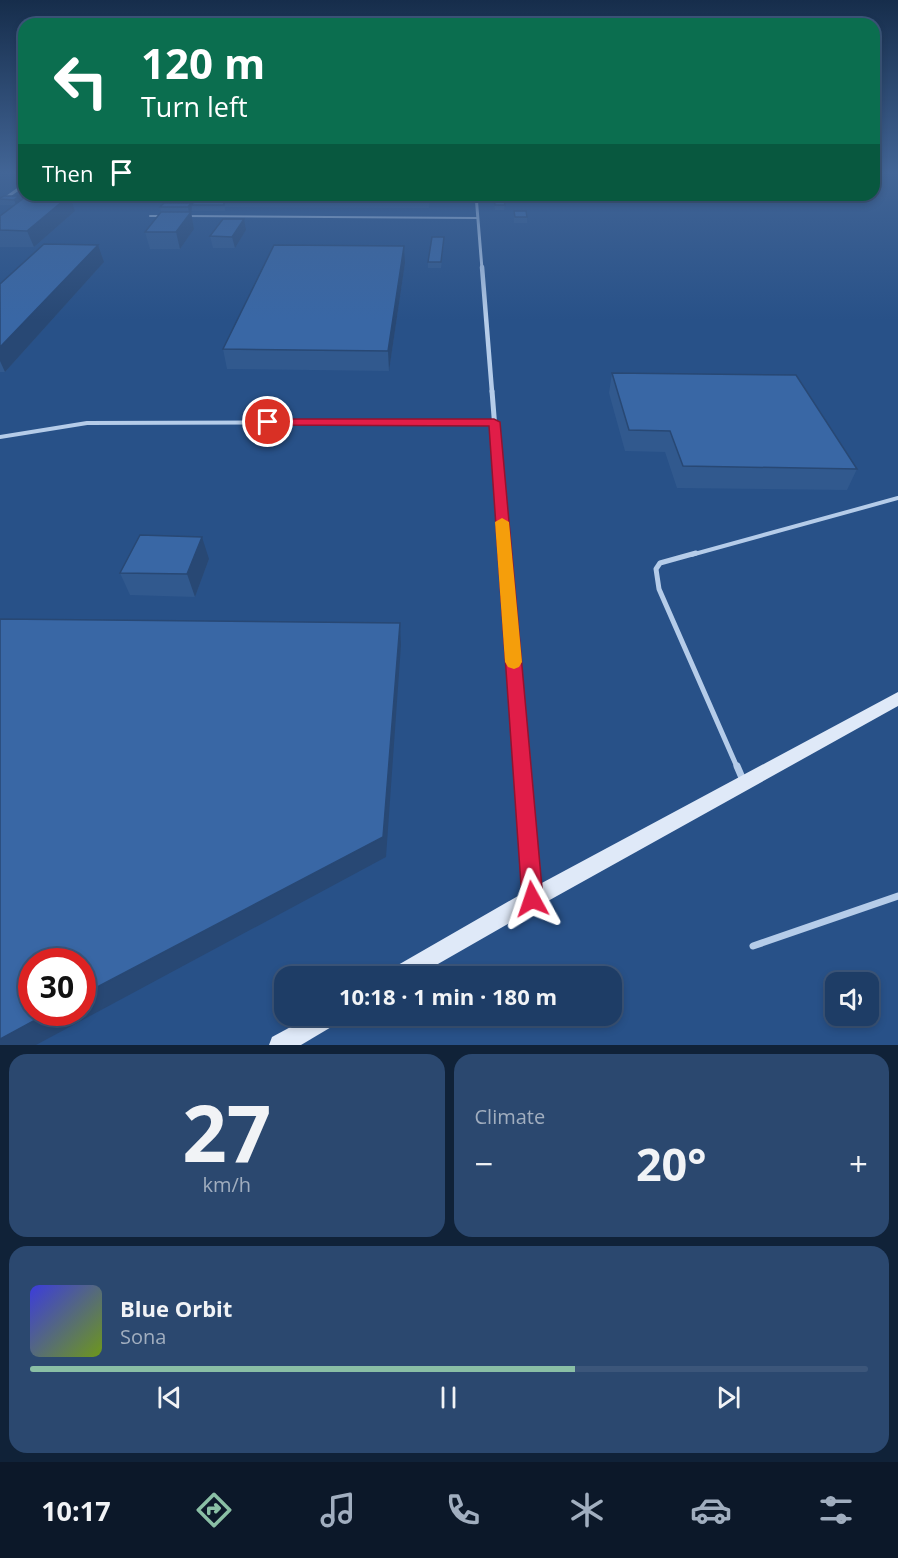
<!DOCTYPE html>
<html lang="en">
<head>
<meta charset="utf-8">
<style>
	body { margin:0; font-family:"Open Sans",sans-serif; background:#2b486f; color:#f1f3f6; height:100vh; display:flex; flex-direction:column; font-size:22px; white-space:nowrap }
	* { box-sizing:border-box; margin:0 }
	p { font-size:20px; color:#a1aebf }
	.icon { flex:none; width:33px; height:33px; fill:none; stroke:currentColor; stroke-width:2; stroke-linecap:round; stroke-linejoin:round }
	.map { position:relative; height:1045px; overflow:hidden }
	.panel { display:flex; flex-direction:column; gap:9px; padding:9px; background:#102238; flex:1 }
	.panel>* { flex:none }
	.banner { position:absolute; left:18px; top:18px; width:862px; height:183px; border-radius:18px; box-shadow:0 3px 9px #0003,0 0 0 2px #3c567a; background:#0b6e4f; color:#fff; overflow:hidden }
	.controls { position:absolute; left:825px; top:972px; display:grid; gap:12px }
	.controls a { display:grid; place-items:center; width:54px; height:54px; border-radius:12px; background:#1e3d66; box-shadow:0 3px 9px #0003,0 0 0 2px #3c567a; font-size:30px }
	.speed { position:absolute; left:18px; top:948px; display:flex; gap:12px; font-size:30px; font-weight:700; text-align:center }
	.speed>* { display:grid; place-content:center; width:78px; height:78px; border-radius:50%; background:#1e3d66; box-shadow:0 3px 9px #0003,0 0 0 2px #3c567a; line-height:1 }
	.speed .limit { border:9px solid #d22; background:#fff; color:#111 }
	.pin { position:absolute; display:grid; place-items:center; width:51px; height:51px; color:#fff; margin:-26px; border:3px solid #fff; border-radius:50%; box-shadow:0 2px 6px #0007 }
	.me { position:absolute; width:66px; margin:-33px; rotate:355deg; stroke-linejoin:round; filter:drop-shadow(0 0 4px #0008) }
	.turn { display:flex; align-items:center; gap:21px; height:126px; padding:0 24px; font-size:27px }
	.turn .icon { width:78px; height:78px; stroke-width:2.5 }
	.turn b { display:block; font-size:42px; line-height:51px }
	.then { display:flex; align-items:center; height:57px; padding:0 24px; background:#0003; gap:12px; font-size:22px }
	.big { font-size:45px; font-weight:700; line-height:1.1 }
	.panel .widget { flex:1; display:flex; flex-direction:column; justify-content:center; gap:9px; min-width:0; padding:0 21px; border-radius:18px; background:#2b486f }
	.panel .dial { align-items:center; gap:0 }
	.dial b { font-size:78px; line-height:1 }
	.song { display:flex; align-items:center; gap:18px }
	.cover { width:72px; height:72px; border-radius:9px; background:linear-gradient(135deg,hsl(240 70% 55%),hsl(80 70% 35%)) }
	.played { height:6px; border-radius:3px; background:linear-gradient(90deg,#8abfa5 65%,#3c567a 65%) }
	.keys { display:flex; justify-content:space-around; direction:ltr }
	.heat { display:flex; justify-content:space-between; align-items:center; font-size:33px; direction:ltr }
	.panel .tiles { flex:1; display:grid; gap:9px; grid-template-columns:1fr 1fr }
	.widget:last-child { grid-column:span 2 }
	.trip { position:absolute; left:274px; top:966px; width:348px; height:60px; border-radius:18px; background:#1e3d66; box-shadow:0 3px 9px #0003,0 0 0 2px #3c567a; font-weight:700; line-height:60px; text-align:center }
	.tab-bar { display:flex; height:96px; justify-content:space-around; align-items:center; background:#0c1829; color:#a1aebf }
	.tab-bar .icon { width:42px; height:42px }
	.tab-bar .active { color:#8abfa5 }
	.tab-bar b { font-size:27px; color:#f1f3f6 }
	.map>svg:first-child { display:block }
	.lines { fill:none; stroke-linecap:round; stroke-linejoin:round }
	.lane-far3 { stroke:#b5cce9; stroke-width:2 }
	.lane-far2 { stroke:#b5cce9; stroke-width:4 }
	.lane-far1 { stroke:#b5cce9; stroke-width:5 }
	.lane { stroke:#b5cce9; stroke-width:7 }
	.street-far4 { stroke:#b5cce9; stroke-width:3 }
	.street-far3 { stroke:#b5cce9; stroke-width:4.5 }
	.street-far2 { stroke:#b5cce9; stroke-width:5 }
	.street-far1 { stroke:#b5cce9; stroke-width:8 }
	.street { stroke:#b5cce9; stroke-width:10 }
	.secondary { fill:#dfe9f8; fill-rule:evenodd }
	.wall { fill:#31598e }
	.shaded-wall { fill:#284874 }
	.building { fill:#3967a5; stroke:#284874; stroke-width:1.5 }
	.route { fill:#e11d48; stroke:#92132f; stroke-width:1.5 }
	.slow { fill:#f59e0b }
</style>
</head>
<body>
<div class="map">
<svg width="898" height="1045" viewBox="0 0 898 1045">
	<rect width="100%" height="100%" fill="#285188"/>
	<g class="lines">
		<g class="lane-far3">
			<polyline points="150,216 162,216"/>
			<polyline points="185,216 478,218"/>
		</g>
		<g class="lane-far2">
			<polyline points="0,437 87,423 494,422"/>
			<polyline points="691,555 898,498"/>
		</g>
		<polyline class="lane-far1" points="696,553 660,563 656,569 659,589 737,767"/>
		<g class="lane">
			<polyline points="737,766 743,780"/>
			<polyline points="753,946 898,896"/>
		</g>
		<g class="street-far4">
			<polyline points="476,195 482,269"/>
			<polyline points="0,202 24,185"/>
		</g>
		<polyline class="street-far3" points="482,267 492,392"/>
		<polyline class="street-far2" points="492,391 505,555"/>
		<polyline class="street-far1" points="505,553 522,767"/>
		<polyline class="street" points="522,766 532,895"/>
		<g class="secondary">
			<polygon points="898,692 898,706 539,906 417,976 388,976 391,969 525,892"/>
			<polygon points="311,1016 342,1016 338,1023 301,1045 269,1045 272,1037"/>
		</g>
	</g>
	<g class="wall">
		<polygon points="70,195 75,211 34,247 0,247 0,216 15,205 0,205 0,198 19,196 21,201"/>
		<polygon points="162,195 430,195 429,208 225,207 225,211 192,211 192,209 189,212 191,212 194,229 180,249 150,249 145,232 161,212 160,207 164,203"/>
		<polygon points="493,195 505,205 504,210 495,210"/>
		<polygon points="514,211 527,217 527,223 514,223"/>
		<polygon points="246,230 235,248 213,248 210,236"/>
		<polygon points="444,243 441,268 428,268 428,262"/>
		<polygon points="104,262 5,372 0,372 0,284"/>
		<polygon points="405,263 389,371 227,369 223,349"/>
		<polygon points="612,373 857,469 847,490 677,488 665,452 625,451 609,393"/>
		<polygon points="209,559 195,597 130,595 120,573"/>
	</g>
	<g class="shaded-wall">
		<polygon points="70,195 75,211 34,247 27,231"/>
		<polygon points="19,196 21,201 16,205 14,200"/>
		<polygon points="191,203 192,209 189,213 188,207"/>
		<polygon points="191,212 194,229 180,249 176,232"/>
		<polygon points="244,219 246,230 235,248 232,237"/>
		<polygon points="98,245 104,262 5,372 0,361 0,347"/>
		<polygon points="404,246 405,263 389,371 388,351"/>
		<polygon points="202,537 209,559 195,597 187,574"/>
		<polygon points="400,623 401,645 386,857 36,1045 0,1045 0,1039 50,1012 82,1012 82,995"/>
	</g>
	<g class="building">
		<polygon points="28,195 70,195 27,231 0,230 0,216"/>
		<polygon points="494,195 503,195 505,205 495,205"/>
		<polygon points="4,196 19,196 14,200 0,199 0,198"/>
		<polygon points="194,202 224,202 224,205 191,205"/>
		<polygon points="164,203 191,203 188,207 160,207"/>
		<polygon points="514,211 526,211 527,217 515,217"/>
		<polygon points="161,212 191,212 176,232 145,232"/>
		<polygon points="223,219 244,219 232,237 210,236"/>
		<polygon points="432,237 444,237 441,262 428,262"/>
		<polygon points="44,244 98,245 0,347 0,284"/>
		<polygon points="274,245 404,246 388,351 223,349"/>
		<polygon points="612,373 796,375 857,469 683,466 670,431 629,430"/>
		<polygon points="140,535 202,537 187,574 120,573"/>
		<polygon points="0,619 400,623 383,837 82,995 82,962 32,962 32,1012 50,1012 0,1039"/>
	</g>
	<linearGradient id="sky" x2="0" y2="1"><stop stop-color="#162d4b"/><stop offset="0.54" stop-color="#426596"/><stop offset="1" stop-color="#426596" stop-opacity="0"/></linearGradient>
	<rect width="898" height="320" fill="url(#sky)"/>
	<polygon class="route" points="268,419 494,419 500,422 543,899 540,906 532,910 525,906 522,899 489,426 264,425 262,422"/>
	<polygon class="slow" points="502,518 509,522 522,662 519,667 514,669 508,667 505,662 495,522"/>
</svg>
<div class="controls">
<a><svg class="icon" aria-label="sound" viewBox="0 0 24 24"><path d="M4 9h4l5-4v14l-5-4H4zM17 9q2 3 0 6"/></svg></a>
</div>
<div class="speed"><div class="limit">30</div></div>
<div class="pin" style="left:268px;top:422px;background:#d93025"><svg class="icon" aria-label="arrive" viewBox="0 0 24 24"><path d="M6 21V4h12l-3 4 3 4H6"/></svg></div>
<svg class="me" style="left:532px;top:899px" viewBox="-20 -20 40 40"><path d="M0-17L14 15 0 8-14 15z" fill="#e11d48" stroke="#fff" stroke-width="4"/></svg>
<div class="trip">10:18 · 1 min · 180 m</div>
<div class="banner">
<div class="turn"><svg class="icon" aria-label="left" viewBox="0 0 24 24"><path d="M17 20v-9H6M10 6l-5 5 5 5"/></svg><div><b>120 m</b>Turn left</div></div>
<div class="then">Then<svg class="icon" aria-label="arrive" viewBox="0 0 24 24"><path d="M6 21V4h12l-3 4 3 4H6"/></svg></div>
</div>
</div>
<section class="panel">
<div class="tiles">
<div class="widget dial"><b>27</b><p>km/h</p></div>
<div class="widget"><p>Climate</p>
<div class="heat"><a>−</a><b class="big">20°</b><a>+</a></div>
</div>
<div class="widget">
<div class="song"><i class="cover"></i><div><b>Blue Orbit</b><p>Sona</p></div></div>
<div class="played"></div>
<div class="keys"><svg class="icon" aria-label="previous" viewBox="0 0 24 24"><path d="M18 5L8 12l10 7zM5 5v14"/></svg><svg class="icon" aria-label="pause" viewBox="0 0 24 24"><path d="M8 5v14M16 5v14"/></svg><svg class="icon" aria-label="next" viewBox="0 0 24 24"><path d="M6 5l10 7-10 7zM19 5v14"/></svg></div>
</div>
</div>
</section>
<nav class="tab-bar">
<b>10:17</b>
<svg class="icon active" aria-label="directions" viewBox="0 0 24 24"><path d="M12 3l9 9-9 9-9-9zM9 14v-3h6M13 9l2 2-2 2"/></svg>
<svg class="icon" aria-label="music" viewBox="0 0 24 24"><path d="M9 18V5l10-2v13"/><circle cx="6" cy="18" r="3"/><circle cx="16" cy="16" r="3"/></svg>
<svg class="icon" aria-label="phone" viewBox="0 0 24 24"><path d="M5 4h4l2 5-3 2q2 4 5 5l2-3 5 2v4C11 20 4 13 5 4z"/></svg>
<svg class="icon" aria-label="climate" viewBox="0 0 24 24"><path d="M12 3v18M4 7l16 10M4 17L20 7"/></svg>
<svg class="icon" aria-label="car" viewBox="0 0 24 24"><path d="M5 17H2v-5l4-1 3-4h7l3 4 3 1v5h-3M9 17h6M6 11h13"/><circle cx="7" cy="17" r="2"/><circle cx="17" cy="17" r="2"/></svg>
<svg class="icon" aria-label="filters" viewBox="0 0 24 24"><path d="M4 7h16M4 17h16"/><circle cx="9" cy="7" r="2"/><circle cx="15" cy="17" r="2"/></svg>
</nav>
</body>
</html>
